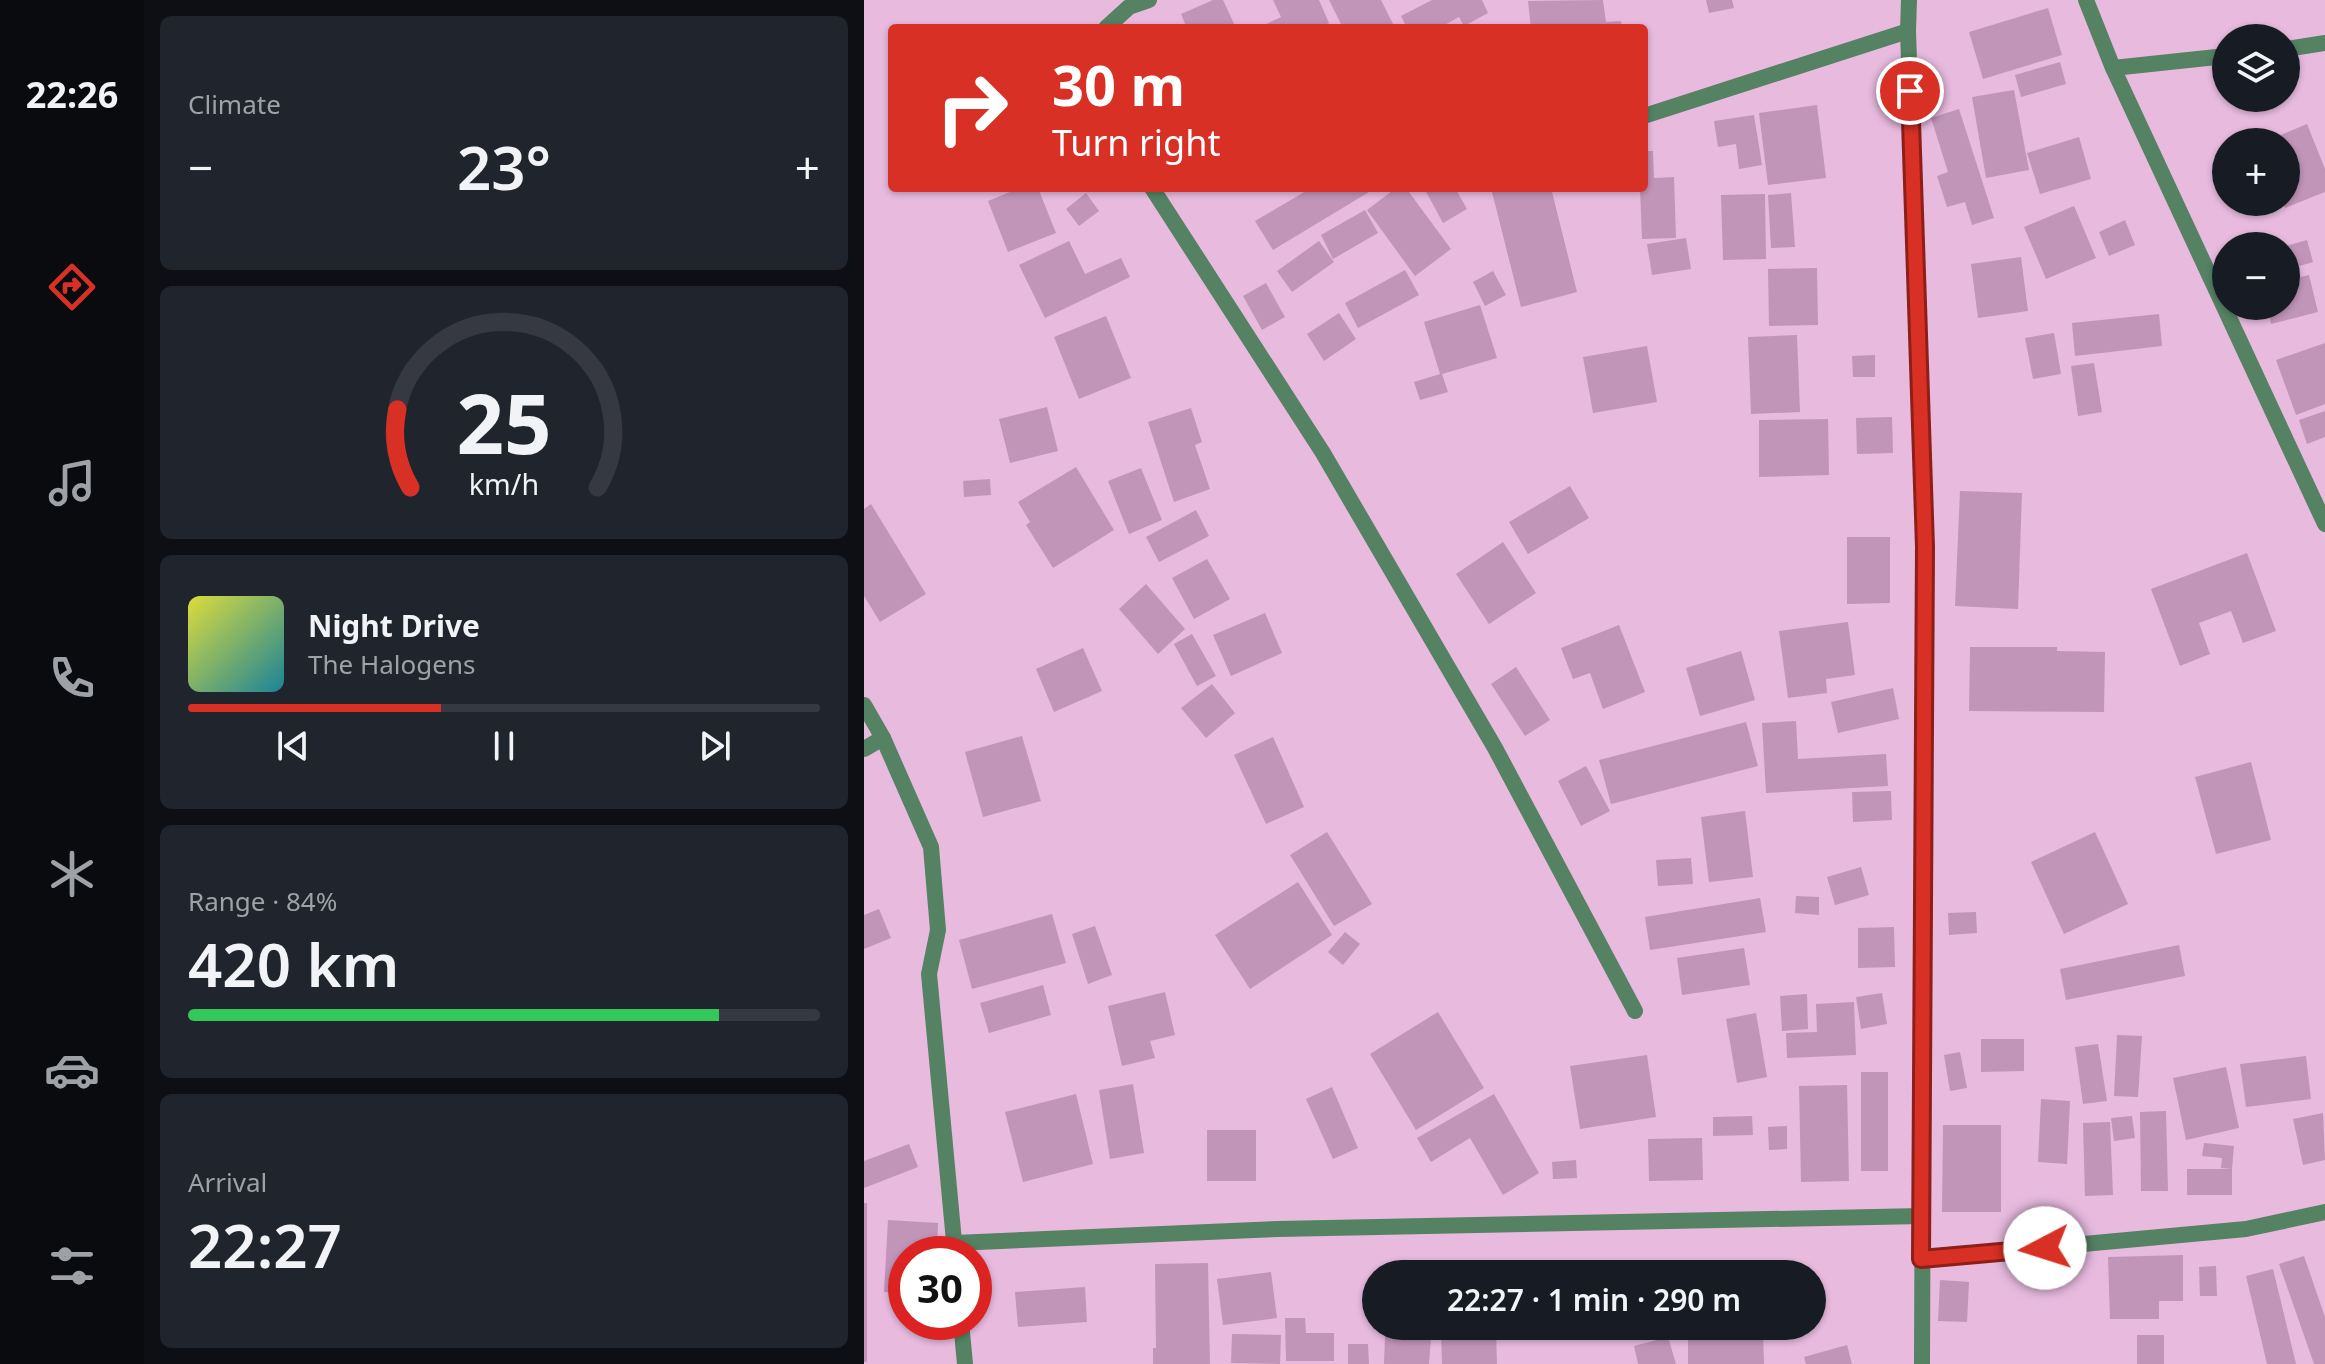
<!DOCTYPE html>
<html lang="en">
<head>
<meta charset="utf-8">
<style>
	body { margin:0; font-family:"Noto Sans",sans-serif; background:#20242c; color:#f1f3f6; height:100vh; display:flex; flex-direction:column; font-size:30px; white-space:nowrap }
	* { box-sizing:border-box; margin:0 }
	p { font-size:26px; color:#9ea1a6 }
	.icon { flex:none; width:44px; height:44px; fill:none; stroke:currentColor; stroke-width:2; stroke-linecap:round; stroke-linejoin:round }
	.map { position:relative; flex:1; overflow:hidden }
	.drawer { display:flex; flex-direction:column; gap:16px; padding:16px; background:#0d0f14; width:720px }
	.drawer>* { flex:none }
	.top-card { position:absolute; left:24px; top:24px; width:760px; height:168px; border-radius:8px; box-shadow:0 2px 6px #0004; background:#d93025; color:#fff; overflow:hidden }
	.fabs { position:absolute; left:1348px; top:24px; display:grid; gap:16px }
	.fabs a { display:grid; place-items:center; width:88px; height:88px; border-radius:50%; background:#171b24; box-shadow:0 2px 6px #0004; font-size:40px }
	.speed { position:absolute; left:24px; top:1236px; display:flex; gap:16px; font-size:40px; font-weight:700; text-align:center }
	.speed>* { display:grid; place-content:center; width:104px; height:104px; border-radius:50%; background:#171b24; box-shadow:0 2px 6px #0004; line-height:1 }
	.speed .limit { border:12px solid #d22; background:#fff; color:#111 }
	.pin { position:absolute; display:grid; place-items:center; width:68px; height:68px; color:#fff; margin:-34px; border:4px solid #fff; border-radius:50%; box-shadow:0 2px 8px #0007 }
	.me { position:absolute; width:88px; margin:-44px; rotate:265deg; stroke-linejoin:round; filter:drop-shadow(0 0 6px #0008) }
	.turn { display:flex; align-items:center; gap:28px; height:168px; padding:0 32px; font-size:36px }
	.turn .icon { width:104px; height:104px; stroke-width:2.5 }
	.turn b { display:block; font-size:56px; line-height:68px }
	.big { font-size:60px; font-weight:600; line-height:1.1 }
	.drawer .tile { flex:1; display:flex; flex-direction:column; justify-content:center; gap:12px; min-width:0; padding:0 28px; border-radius:12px; background:#20242c }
	.drawer .dial { align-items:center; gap:0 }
	.dial svg { height:208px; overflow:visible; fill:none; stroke:#363941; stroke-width:7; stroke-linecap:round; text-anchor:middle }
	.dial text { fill:#f1f3f6; stroke:none }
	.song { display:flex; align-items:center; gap:24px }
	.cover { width:96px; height:96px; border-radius:12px; background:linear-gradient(135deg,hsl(60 70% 55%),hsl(190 70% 35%)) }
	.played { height:8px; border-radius:4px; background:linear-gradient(90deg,#d93025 40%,#363941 40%) }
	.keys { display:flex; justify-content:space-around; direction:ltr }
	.heat { display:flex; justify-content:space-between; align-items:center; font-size:44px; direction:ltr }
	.charge { height:12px; border-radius:6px; background:linear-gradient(90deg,#34c759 84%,#363941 0) }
	.trip { position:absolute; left:498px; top:1260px; width:464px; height:80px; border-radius:40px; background:#171b24; box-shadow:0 2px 6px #0004; font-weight:600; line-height:80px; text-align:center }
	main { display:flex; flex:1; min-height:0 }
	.tab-bar { display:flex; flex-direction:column; width:144px; justify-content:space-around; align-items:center; background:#090b0e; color:#9ea1a6 }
	.tab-bar .icon { width:56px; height:56px }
	.tab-bar .current { color:#d93025 }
	.tab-bar b { font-size:36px; color:#f1f3f6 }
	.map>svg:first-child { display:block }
	.building { fill:#c195b8 }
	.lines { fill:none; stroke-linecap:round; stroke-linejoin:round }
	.street { stroke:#548263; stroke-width:16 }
	.route-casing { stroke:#8d1f18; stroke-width:20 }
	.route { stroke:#d93025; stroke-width:14 }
</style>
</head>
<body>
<main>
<nav class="tab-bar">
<b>22:26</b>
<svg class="icon current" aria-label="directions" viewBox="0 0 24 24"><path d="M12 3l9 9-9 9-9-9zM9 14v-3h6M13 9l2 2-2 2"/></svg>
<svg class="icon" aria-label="music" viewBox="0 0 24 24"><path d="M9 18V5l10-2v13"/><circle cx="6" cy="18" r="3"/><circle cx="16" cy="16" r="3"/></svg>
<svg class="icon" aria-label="phone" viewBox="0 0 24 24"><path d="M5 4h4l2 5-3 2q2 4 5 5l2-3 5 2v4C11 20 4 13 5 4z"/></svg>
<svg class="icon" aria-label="climate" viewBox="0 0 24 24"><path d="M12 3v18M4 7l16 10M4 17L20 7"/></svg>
<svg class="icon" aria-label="car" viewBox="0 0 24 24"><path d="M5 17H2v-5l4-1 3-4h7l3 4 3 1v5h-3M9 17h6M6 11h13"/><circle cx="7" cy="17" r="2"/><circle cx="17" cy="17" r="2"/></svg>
<svg class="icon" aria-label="filters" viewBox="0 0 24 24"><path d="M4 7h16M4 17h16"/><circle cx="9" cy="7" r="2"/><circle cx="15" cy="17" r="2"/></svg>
</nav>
<section class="drawer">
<div class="tile"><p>Climate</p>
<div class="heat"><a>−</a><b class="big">23°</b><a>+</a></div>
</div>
<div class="tile dial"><svg viewBox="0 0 100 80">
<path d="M14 69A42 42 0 1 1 86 69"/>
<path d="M14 69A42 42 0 0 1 9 39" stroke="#d93025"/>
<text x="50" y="56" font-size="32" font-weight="700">25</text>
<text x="50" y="72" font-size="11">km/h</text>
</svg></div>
<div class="tile">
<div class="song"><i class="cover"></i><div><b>Night Drive</b><p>The Halogens</p></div></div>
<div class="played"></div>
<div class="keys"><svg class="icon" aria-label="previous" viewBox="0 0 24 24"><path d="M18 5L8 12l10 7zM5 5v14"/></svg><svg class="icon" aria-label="pause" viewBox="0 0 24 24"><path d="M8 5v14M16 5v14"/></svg><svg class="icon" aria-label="next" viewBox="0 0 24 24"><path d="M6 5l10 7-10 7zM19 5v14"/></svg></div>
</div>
<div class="tile"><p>Range · 84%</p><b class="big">420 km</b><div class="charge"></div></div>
<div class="tile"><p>Arrival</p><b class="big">22:27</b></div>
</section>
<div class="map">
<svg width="1461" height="1364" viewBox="0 0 1461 1364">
	<rect width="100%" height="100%" fill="#e7bade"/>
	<g class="building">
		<polygon points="349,0 359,0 372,28 323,28 317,14"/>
		<polygon points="409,0 455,0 465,23 453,28 394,28 417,17"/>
		<polygon points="465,0 517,0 531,28 479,28"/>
		<polygon points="568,0 618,0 624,13 600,26 595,17 575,28 543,28 537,16"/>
		<polygon points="739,0 742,22 757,21 758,28 667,28 664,1"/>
		<polygon points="842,0 868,0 870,8 845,13"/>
		<polygon points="1184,8 1198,55 1119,79 1105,32"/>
		<polygon points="1196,62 1202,84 1157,97 1151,75"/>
		<polygon points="1150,90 1165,170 1122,178 1108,97"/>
		<polygon points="953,105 962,178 904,185 895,113"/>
		<polygon points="1095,109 1130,218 1108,225 1101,202 1083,207 1073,176 1084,172 1067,118"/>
		<polygon points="890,115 898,165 875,169 872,144 854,147 850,121"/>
		<polygon points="1443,124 1461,169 1461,192 1421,208 1419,202 1422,202 1422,142 1400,142"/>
		<polygon points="1215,137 1227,179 1176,194 1163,153"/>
		<polygon points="780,151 789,151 790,178 810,177 812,238 778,239 776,188 780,188"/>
		<polygon points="156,188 174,188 192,233 144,252 124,201"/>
		<polygon points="447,188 503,188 505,192 409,250 391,221"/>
		<polygon points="532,188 542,188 587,249 551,276 503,210"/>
		<polygon points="560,188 591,188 603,209 579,223"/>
		<polygon points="627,188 687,188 713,292 657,307"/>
		<polygon points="222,193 235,211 215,226 202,209"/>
		<polygon points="927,193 931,247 907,248 904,195"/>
		<polygon points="901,194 902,259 859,260 857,195"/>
		<polygon points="1210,206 1232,258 1182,279 1160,227"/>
		<polygon points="501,210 514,233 469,259 457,235"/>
		<polygon points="1261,220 1271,245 1245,256 1235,232"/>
		<polygon points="822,238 827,269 788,275 783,244"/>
		<polygon points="1443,240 1449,262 1422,270 1422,246"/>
		<polygon points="205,241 221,274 257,258 266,277 181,318 155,265"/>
		<polygon points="455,241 470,262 428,292 413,271"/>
		<polygon points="1157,257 1164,311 1114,318 1107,264"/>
		<polygon points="953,268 954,325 905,326 904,269"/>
		<polygon points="541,270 555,295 494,328 481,303"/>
		<polygon points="629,271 642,295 621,306 609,282"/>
		<polygon points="1445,275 1454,312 1407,324 1403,306 1422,306 1422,280"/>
		<polygon points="402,283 421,317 398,330 379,296"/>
		<polygon points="616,305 633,358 578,374 584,392 556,400 550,382 576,374 560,322"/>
		<polygon points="475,313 492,339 460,361 443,334"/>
		<polygon points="1295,314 1298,346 1211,356 1208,323"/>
		<polygon points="242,316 267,378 215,399 190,337"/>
		<polygon points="1190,333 1197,374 1169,379 1161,338"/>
		<polygon points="933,335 936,412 887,414 884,337"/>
		<polygon points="1461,343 1461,404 1432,415 1412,360"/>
		<polygon points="783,346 793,402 729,413 719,357"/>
		<polygon points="1011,355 1011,377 989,377 988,356"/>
		<polygon points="1230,363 1238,412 1214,416 1207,366"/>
		<polygon points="183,407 194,451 146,463 135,419"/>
		<polygon points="327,408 338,442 331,445 346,489 310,502 284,422"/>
		<polygon points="1461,411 1461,437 1443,444 1435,420"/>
		<polygon points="1028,417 1029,453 993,454 992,418"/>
		<polygon points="964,419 965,475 895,477 895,420"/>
		<polygon points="212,467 250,530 189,568 162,525 166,522 154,502"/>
		<polygon points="277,468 298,520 265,534 244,481"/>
		<polygon points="126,479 127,495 100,497 99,481"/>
		<polygon points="706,486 725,518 664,554 645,522"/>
		<polygon points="1096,491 1158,493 1154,609 1091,606"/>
		<polygon points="7,504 62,594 16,622 0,596 0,509"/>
		<polygon points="332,510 345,536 295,562 282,537"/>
		<polygon points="983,537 1026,537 1026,603 983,604"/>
		<polygon points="639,542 672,593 625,624 592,574"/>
		<polygon points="1383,553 1412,631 1379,643 1367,611 1335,623 1346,654 1316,666 1287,589"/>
		<polygon points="343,559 366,599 330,619 308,578"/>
		<polygon points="282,584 321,629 294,654 255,609"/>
		<polygon points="401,613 418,653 367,676 349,635"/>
		<polygon points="984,622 991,675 962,679 963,693 924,698 915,631"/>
		<polygon points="755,625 781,692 739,709 726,673 709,679 697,648"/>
		<polygon points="328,634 352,676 333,686 310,644"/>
		<polygon points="1106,647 1193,647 1193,651 1241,652 1240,712 1105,711"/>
		<polygon points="219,648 238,691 190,712 172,669"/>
		<polygon points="877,651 891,700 836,716 822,668"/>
		<polygon points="652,667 686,720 661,736 627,684"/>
		<polygon points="348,684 371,713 342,738 317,708"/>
		<polygon points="1029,688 1035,719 974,733 967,702"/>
		<polygon points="932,721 934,759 1022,754 1024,786 902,793 898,723"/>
		<polygon points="882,722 894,766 747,804 735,760"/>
		<polygon points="158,736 177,801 119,817 101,752"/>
		<polygon points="409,737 440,807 402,824 370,755"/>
		<polygon points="1387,762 1407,840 1352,854 1331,777"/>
		<polygon points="722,766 746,811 717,826 694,781"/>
		<polygon points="1027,791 1028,820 989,822 988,792"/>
		<polygon points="881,811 889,877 845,882 837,817"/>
		<polygon points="463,832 508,904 470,926 426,855"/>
		<polygon points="1231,832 1264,904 1200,934 1167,862"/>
		<polygon points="827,858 829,884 794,886 792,860"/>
		<polygon points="997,867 1005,895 971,905 963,877"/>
		<polygon points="434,882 468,935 386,989 351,935"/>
		<polygon points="932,896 955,897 955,915 931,913"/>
		<polygon points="896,898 902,932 786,950 781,917"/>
		<polygon points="15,909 27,938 0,949 0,915"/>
		<polygon points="1112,912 1113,933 1085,935 1084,913"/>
		<polygon points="188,914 202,963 108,989 95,940"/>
		<polygon points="231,926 248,975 224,984 208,934"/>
		<polygon points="1030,927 1031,967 994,968 994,928"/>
		<polygon points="481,932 496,944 479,965 464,952"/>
		<polygon points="1315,945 1321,976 1202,1000 1196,969"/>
		<polygon points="880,948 886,985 818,995 813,958"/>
		<polygon points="179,985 187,1015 125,1033 116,1003"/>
		<polygon points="301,992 311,1035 286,1041 291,1058 258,1066 244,1006"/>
		<polygon points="1018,993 1023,1024 997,1029 992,997"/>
		<polygon points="943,994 944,1029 918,1031 916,996"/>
		<polygon points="990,1002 992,1055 923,1058 922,1033 953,1032 952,1004"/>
		<polygon points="574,1012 620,1088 552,1130 506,1054"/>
		<polygon points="892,1013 903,1077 873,1083 862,1019"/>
		<polygon points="1253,1035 1278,1036 1274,1097 1250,1096"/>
		<polygon points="1117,1039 1160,1039 1160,1071 1117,1072"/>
		<polygon points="1234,1044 1243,1101 1219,1104 1211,1047"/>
		<polygon points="1096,1052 1103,1088 1086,1091 1080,1055"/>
		<polygon points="783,1055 792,1117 716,1129 706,1066"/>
		<polygon points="1442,1056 1447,1099 1382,1107 1376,1064"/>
		<polygon points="1362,1067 1375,1128 1322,1140 1309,1078"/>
		<rect x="997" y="1072" width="27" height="99"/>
		<polygon points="269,1084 280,1153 246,1159 235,1090"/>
		<polygon points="983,1085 985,1181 937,1182 935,1086"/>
		<polygon points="468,1087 494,1148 469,1159 442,1099"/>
		<polygon points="212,1094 229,1164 159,1182 141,1112"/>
		<polygon points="630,1094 675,1173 639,1195 606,1138 567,1162 553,1138"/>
		<polygon points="1177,1099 1206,1101 1203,1164 1174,1162"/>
		<polygon points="1302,1111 1304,1191 1277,1191 1276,1112"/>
		<polygon points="1459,1113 1461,1160 1439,1165 1429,1119"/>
		<polygon points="888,1116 889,1135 849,1136 849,1117"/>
		<polygon points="1268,1116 1271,1138 1250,1141 1247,1118"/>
		<polygon points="1246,1122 1249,1195 1221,1196 1219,1123"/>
		<polygon points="1079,1125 1137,1125 1137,1212 1078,1212"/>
		<polygon points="923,1126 923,1149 905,1150 904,1127"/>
		<rect x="343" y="1130" width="49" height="51"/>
		<polygon points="838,1138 839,1180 785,1181 784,1139"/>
		<polygon points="1340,1143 1370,1146 1368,1169 1357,1168 1358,1158 1338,1156"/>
		<polygon points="45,1144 54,1167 0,1188 0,1161"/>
		<polygon points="712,1160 713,1178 689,1179 688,1162"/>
		<rect x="1323" y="1169" width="45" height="26"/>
		<rect x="0" y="1203" width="3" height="159"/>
		<polygon points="24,1220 74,1223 73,1254 42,1254 42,1293 20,1292"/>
		<polygon points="1319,1255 1319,1301 1295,1301 1295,1319 1246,1319 1244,1257"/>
		<polygon points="1440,1256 1461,1317 1461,1364 1450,1364 1415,1264"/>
		<polygon points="344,1263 346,1364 289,1364 289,1348 292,1348 291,1264"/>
		<polygon points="1352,1266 1353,1296 1336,1296 1335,1267"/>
		<polygon points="1409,1269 1432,1364 1403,1364 1382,1276"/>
		<polygon points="407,1272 413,1318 359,1325 353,1279"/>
		<polygon points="1076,1280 1105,1282 1103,1322 1074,1321"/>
		<polygon points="221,1287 223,1322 154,1327 151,1292"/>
		<polygon points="421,1318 441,1318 442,1333 470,1333 470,1361 422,1361"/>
		<polygon points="632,1330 633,1364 578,1364 577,1332"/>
		<polygon points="899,1331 900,1364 824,1364 824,1333"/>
		<polygon points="368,1334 417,1335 416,1364 367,1363"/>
		<rect x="1273" y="1335" width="27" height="29"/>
		<polygon points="521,1336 567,1338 565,1364 520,1364"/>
		<polygon points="804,1337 812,1364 774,1364 770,1346"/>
		<polygon points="484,1344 504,1344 505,1364 484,1364"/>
		<polygon points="983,1345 988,1364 942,1364 940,1357"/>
	</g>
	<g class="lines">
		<g class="street">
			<polyline points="1045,0 1044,31 1061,547 1058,1364"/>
			<polyline points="1222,0 1249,68 1461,524"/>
			<polyline points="242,28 265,7 285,0"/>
			<polyline points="1422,49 1461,43"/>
			<polyline points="1249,68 1362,56"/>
			<polyline points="780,116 1044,31"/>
			<polyline points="288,188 459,453 631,748 771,1011"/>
			<polyline points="0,705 19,738 67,847 74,930 65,974 91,1252"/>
			<polyline points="0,749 19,738"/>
			<polyline points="91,1243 414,1229 1058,1216"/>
			<polyline points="1057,1259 1382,1229 1461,1212"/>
			<polyline points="97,1322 101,1364"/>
		</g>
	</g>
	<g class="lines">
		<g class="route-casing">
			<polyline id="route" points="1046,91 1061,547 1057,1259 1181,1248"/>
		</g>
		<use href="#route" class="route"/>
	</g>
</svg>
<div class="fabs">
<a><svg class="icon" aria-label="layers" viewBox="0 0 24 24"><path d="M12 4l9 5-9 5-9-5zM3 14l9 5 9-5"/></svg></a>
<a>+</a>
<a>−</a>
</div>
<div class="speed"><div class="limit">30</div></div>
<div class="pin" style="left:1046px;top:91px;background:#d93025"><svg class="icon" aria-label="arrive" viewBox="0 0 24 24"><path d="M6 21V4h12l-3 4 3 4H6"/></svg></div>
<svg class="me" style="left:1181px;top:1248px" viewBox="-20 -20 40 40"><circle r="19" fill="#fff"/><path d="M0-13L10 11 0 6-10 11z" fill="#d93025"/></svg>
<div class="trip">22:27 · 1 min · 290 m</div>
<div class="top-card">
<div class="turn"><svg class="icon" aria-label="right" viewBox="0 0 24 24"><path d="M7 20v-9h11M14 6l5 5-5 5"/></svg><div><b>30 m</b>Turn right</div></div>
</div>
</div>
</main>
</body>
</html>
